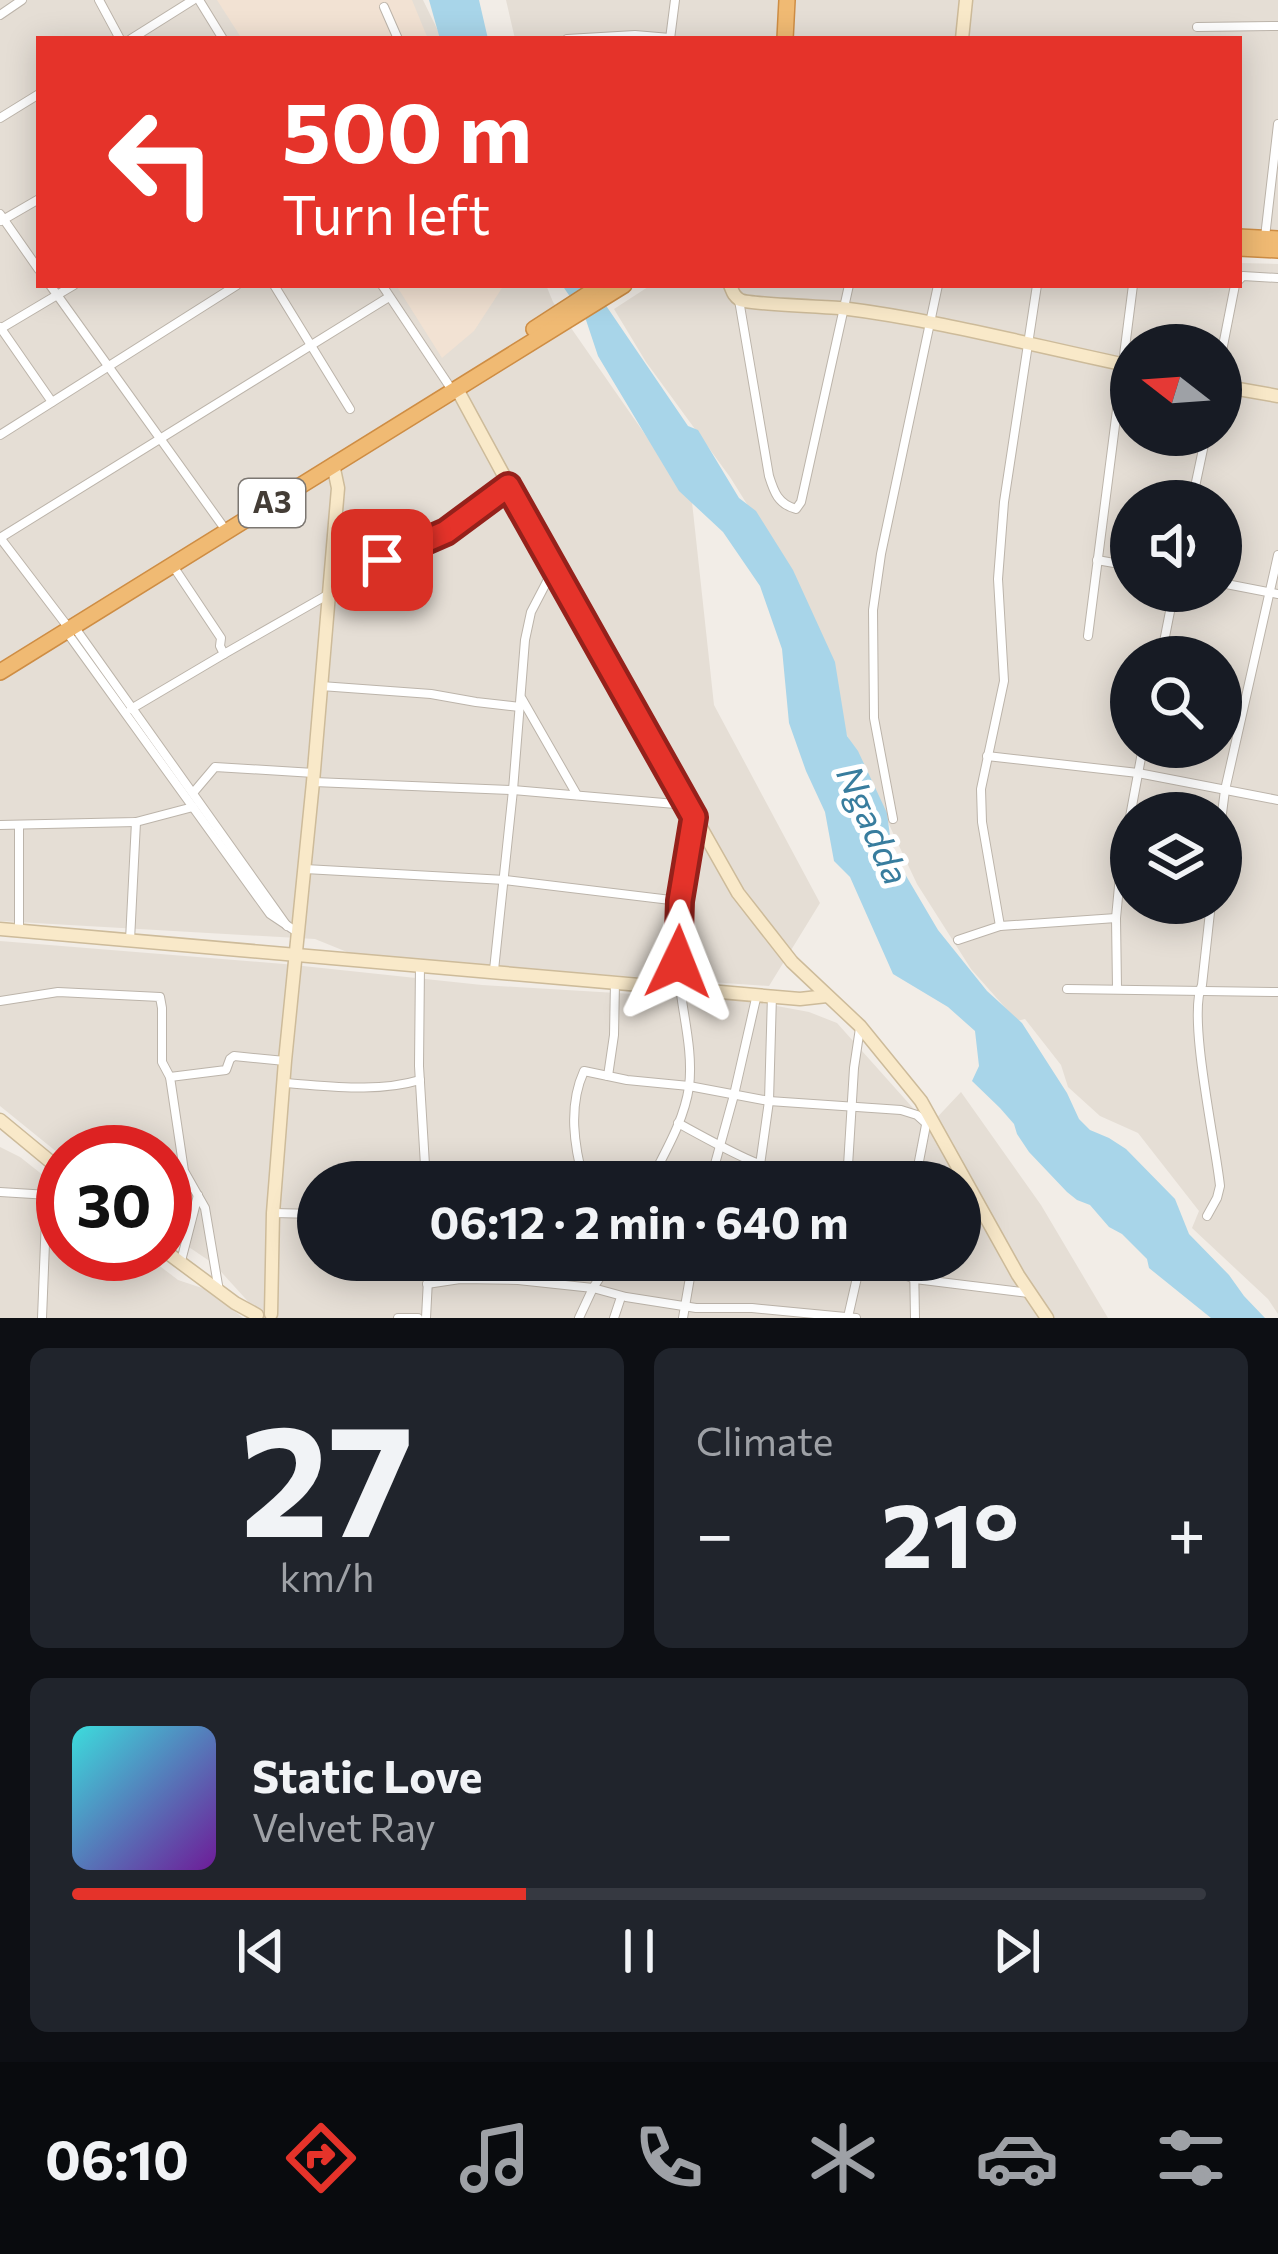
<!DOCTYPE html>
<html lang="en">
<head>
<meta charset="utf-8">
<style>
	body { margin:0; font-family:Commissioner,sans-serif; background:#20242c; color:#f1f3f6; height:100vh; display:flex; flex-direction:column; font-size:45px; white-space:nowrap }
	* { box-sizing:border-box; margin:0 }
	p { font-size:39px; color:#9ea1a6 }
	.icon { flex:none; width:66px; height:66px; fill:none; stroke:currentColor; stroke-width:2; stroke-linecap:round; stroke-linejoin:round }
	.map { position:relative; height:1318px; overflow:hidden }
	.details { display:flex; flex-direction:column; gap:30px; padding:30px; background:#0d0f14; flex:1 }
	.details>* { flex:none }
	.guide { position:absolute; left:36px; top:36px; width:1206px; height:252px; border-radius:0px; box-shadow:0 6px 30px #0003; background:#e5332a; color:#fff; overflow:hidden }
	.needle { width:78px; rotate:287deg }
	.buttons { position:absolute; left:1110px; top:324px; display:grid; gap:24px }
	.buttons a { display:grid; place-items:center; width:132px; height:132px; border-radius:50%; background:#171b24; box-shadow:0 6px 30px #0003; font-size:60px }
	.speed { position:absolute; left:36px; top:1125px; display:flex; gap:24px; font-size:60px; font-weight:700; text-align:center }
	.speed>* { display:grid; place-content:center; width:156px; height:156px; border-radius:50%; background:#171b24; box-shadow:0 6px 30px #0003; line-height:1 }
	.speed .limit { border:18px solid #d22; background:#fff; color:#111 }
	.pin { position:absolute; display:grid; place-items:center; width:102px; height:102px; color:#fff; margin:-51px; border-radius:24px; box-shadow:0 6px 18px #0006 }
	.me { position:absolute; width:132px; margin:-66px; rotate:2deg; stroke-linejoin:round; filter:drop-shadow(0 0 9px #0008) }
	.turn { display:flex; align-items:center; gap:42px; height:252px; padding:0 48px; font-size:54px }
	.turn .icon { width:156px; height:156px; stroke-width:2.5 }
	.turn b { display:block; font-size:84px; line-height:102px }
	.big { font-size:90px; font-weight:700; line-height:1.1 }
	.details .widget { flex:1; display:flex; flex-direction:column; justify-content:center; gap:18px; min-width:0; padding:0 42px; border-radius:18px; background:#20242c }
	.details .dial { align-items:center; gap:0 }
	.dial b { font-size:156px; line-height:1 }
	.song { display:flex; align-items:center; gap:36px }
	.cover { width:144px; height:144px; border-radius:18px; background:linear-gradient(135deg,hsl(180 70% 55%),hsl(280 70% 35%)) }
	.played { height:12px; border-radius:6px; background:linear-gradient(90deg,#e5332a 40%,#363941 40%) }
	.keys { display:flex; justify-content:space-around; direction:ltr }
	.heat { display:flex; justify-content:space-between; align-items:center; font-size:66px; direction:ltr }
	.details .tiles { flex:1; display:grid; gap:30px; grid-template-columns:1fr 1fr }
	.widget:last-child { grid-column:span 2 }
	.trip { position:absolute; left:297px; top:1161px; width:684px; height:120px; border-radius:60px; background:#171b24; box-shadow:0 6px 30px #0003; font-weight:700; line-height:120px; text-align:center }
	.menu { display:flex; height:192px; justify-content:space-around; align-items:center; background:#090b0e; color:#9ea1a6 }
	.menu .icon { width:84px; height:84px }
	.menu .current { color:#e5332a }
	.menu b { font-size:54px; color:#f1f3f6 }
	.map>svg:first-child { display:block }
	.residential { fill:#e5ded5; fill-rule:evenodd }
	.commercial { fill:#f2e2d3 }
	.water { fill:#a8d5e9 }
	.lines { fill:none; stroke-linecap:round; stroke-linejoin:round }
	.street-casing { stroke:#bcb4aa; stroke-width:10 }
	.secondary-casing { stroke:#cdbb9a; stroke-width:15 }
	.highway-casing { stroke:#ce8d44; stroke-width:18 }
	.street { stroke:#fff; stroke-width:8 }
	.secondary { stroke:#f9e9c9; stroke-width:12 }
	.highway { stroke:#f0ba73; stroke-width:15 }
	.route-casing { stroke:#95211b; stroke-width:30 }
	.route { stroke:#e5332a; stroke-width:21 }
	.labels { text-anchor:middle; stroke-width:10; stroke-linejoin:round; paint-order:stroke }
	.shield { fill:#fff; stroke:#7c7772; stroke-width:3 }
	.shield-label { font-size:30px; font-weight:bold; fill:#443d36 }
	.water-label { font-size:36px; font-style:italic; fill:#387d9e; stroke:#fff }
</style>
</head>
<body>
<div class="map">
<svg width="1278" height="1318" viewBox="0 0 1278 1318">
	<rect width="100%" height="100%" fill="#f2ede7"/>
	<g class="residential">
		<polygon points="0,0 423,0 442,39 39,39 39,285 546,285 553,302 692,502 714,705 820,903 769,986 394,960 352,954 315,939 0,921"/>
		<polygon points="506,0 1278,0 1278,232 1239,228 1239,39 515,39"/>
		<path d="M 1239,263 L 1278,264 L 1278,1314 L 1268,1299 L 1192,1228 L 1199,1211 L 1138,1133 L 1100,1116 L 1068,1087 L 1061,1065 L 1025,1019 L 1017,1021 L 971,969 L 917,884 L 837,714 L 802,592 L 730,477 L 646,362 L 614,309 L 651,285 L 1239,285 ZM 1131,345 L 1221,345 L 1221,435 L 1131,435 ZM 1131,501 L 1221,501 L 1221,591 L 1131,591 ZM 1131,657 L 1221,657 L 1221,747 L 1131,747 ZM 1131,813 L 1221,813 L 1221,903 L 1131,903 Z"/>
		<path d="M 0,941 L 284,964 L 482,985 L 750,1001 L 809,1012 L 837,1023 L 929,1126 L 961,1092 L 1041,1205 L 1108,1318 L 263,1318 L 214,1264 L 165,1231 L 165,1152 L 63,1152 L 63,1157 L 0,1106 ZM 318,1182 L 960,1182 L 960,1260 L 318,1260 Z"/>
		<polygon points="0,1147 20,1157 63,1191 63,1254 144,1254 178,1280 208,1290 243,1318 0,1318"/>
	</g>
	<g class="commercial">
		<polygon points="217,0 412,0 428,39 242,39"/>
		<polygon points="396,285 504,285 474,331 442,358"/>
	</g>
	<g class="water">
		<polygon points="429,0 479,0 488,39 440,39"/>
		<polygon points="562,285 592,285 688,426 698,430 739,498 756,511 793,570 835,662 847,736 858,751 887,813 892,852 938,930 987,991 1022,1023 1067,1093 1079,1119 1090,1130 1109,1138 1126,1149 1175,1199 1189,1234 1229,1275 1244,1296 1265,1318 1211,1318 1149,1268 1147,1259 1122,1234 1109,1227 1090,1205 1077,1200 1067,1192 1029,1152 1017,1134 1014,1124 1000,1108 972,1081 979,1066 975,1031 948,1007 893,974 850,877 834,861 825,812 806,771 789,723 782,649 760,586 723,532 679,491 598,356 586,320"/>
	</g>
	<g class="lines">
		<g class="street-casing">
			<g id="street">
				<polyline points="99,0 120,39"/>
				<polyline points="199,0 223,39"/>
				<polyline points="384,7 398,39"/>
				<polyline points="0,15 22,0"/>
				<polyline points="1197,27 1278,26"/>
				<polyline points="131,39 193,0"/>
				<polyline points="567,39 635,35 670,38"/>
				<polyline points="670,39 675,0"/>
				<polyline points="0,118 39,94"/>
				<polyline points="0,214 39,270"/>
				<polyline points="1,221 39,199"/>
				<polyline points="1265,237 1278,124"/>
				<polyline points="1239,280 1243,276 1278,278"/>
				<polyline points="50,285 225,529"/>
				<polyline points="274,285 350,409"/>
				<polyline points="382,285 448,384"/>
				<path d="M 739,300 L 769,476 C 774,492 778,504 796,509 L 801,502 L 849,285"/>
				<polyline points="0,327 52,402"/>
				<polyline points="0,329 74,285"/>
				<polyline points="1221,356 1235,285"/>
				<polyline points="0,435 237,285"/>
				<polyline points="1192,501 1206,435"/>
				<polyline points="0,538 389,297"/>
				<polyline points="1,539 68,627"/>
				<polyline points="1097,560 1131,566"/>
				<polyline points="173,566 221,638 220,646 224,654 329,594"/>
				<polyline points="1221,583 1278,594"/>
				<polyline points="331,586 446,532 508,486"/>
				<polyline points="73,625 287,926"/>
				<polyline points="66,631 270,914 297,932"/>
				<polyline points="1088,636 1133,285"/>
				<polyline points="1161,657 1174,591"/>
				<polyline points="321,686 431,694 476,702 520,707"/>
				<polyline points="522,699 577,795"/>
				<polyline points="131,709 224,654"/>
				<polyline points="987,756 1138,773 1278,800"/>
				<polyline points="314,782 513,790 687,805"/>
				<polyline points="193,793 215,767 314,773"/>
				<polyline points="893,819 874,718 873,610 881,554 938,285"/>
				<polyline points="1221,821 1225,790 1278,555"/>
				<polyline points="0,825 136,822 193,807"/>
				<polyline points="305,869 505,880 679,901"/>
				<polyline points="1000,926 982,822 981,789 1004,681 998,579 1004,502 1037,285"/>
				<polyline points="19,930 19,825"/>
				<polyline points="130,940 136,822"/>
				<polyline points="958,940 1000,926 1116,918"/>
				<polyline points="420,964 419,1066 426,1182"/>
				<polyline points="494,970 513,790 525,640 531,612 554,568"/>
				<polyline points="1117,988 1116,918 1121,865 1143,747"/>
				<polyline points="1067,989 1278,992"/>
				<polyline points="0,1001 58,992 160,997 162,1008 162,1062 170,1077 184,1171 205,1208 219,1291"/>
				<polyline points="608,1076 614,1035 615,982"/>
				<polyline points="170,1077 226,1070 230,1059 234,1056 285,1061"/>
				<path d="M 285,1083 C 330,1086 376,1093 420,1080"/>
				<path d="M 678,1123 C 723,1148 766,1172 817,1182"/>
				<polyline points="760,1165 769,1101 772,995"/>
				<path d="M 584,1182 C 574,1146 568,1106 584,1071 L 627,1080 L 689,1086 L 769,1101 L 901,1110 L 917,1115 L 927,1124"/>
				<path d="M 650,1182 C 665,1152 684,1121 689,1087 C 694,1047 680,1006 678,966 C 676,915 685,867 694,817"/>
				<polyline points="710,1182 734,1095 757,994"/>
				<polyline points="847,1182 854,1068 860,1028"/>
				<polyline points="915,1182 926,1125"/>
				<polyline points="0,1192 49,1195"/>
				<polyline points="273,1213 318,1214"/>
				<path d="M 1207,1216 L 1217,1198 L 1220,1186 C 1216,1145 1187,1015 1202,985 L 1211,903"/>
				<polyline points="866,1260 915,1279 1029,1293"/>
				<polyline points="914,1260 915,1318"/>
				<polyline points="181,1261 198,1195"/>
				<polyline points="427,1284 460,1279 518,1280 593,1288 626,1297 696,1308 752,1308 856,1318"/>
				<polyline points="848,1317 861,1260"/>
				<polyline points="42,1318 46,1218 54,1164"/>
				<polyline points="398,1318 418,1318"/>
				<polyline points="426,1318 429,1260"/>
				<polyline points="579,1318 593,1288 611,1260"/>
				<polyline points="614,1318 621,1297"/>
				<polyline points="683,1318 693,1260"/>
			</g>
		</g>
		<g class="secondary-casing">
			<g id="secondary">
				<polyline points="962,39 966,0"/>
				<path d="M 730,285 C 733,292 733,295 740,300 C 748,304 825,307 841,308 C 938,320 1035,346 1131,366"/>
				<polyline points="1221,386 1278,396"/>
				<polyline points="457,389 554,568 738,893 792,962 860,1026 921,1101 1018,1275 1047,1318"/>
				<polyline points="0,929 800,999 827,996"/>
				<polyline points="0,1120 63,1172"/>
				<polyline points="165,1251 235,1303 257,1315"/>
				<polyline points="271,1314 273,1213 285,1061 313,782 338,488 333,464"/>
			</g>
		</g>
		<g class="highway-casing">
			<g id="highway">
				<polyline points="785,39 787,0"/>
				<polyline points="1239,237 1278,239"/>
				<polyline points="1239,248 1278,250"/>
				<polyline points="534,329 602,285"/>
				<polyline points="0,672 624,285"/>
			</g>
		</g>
		<use href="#street" class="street"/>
		<use href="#secondary" class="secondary"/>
		<use href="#highway" class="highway"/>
	</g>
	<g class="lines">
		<g class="route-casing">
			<polyline id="route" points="382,560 446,532 508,486 694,817 680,901 678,962"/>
		</g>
		<use href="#route" class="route"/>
	</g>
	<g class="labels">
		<rect class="shield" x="239" y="479" width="66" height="48" rx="9"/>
		<g class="shield-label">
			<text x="272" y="513">A3</text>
		</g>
		<g class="water-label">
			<text transform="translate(873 825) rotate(66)" y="13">Ngadda</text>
		</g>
	</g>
</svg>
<div class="buttons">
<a><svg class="needle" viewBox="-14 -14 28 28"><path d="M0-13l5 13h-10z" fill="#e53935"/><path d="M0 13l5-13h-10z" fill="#9ea1a6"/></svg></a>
<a><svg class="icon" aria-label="sound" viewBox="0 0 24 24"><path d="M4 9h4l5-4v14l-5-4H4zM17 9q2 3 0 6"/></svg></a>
<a><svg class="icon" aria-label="search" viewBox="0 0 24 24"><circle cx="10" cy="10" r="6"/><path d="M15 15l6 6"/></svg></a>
<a><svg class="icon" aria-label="layers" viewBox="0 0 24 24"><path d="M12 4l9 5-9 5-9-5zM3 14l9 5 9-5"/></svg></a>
</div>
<div class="speed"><div class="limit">30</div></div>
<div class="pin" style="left:382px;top:560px;background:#d93025"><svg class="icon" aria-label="arrive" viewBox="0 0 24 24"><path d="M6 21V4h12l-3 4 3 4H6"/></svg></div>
<svg class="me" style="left:678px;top:962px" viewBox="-20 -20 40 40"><path d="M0-17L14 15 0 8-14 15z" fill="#e5332a" stroke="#fff" stroke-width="4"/></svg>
<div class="trip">06:12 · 2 min · 640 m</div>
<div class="guide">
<div class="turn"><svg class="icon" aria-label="left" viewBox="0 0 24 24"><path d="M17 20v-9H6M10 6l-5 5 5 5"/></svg><div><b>500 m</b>Turn left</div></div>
</div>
</div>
<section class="details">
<div class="tiles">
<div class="widget dial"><b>27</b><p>km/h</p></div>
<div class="widget"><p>Climate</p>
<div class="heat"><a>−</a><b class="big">21°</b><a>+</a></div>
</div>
<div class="widget">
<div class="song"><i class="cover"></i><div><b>Static Love</b><p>Velvet Ray</p></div></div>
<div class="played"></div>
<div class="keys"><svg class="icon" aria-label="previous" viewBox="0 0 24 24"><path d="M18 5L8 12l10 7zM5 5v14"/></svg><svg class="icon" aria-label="pause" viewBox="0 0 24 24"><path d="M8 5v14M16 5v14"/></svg><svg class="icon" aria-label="next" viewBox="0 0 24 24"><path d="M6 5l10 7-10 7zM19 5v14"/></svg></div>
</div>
</div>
</section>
<nav class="menu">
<b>06:10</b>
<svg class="icon current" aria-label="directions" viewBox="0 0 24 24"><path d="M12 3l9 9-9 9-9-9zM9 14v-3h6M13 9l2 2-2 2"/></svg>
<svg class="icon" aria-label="music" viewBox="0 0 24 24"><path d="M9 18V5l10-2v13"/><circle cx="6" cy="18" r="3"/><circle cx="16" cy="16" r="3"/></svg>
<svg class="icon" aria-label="phone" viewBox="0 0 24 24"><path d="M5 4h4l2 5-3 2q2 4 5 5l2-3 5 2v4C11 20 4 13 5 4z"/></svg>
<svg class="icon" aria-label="climate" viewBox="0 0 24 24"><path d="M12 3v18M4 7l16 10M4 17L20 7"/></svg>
<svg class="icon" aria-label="car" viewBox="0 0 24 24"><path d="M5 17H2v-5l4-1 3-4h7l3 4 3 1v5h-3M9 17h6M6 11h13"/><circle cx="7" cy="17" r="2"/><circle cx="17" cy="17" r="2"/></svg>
<svg class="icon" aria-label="filters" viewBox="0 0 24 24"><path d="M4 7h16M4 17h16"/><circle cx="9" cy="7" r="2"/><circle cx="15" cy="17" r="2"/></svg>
</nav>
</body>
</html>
